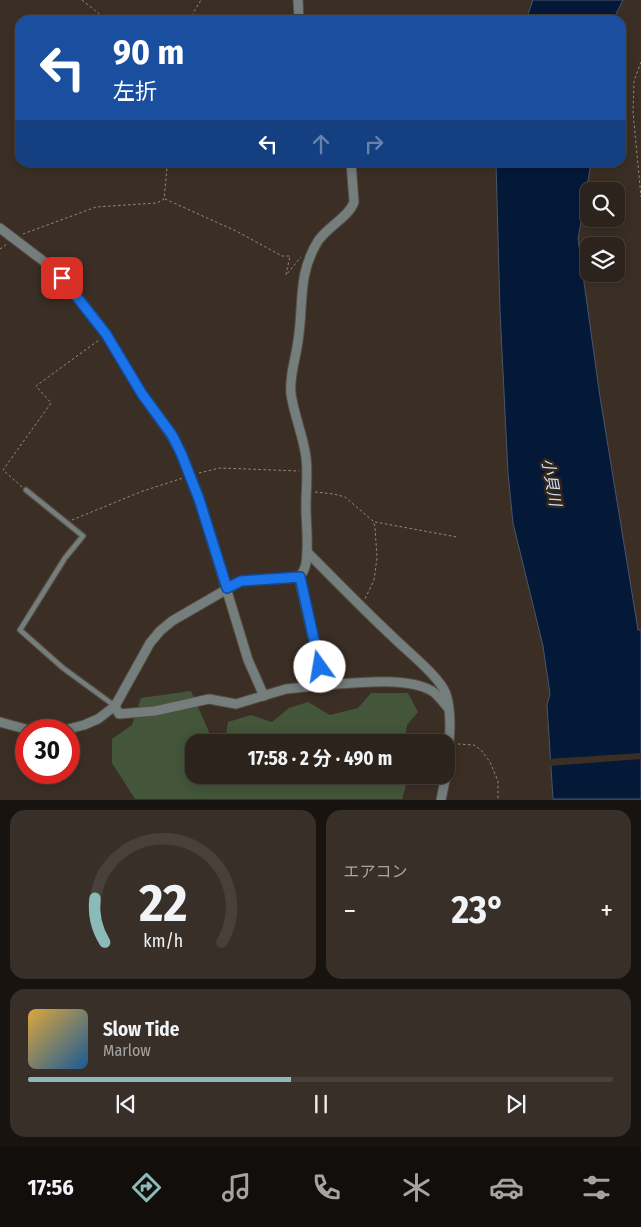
<!DOCTYPE html>
<html lang="ja">
<head>
<meta charset="utf-8">
<style>
	body { margin:0; font-family:"Fira Sans Condensed","Noto Sans JP",sans-serif; background:#382f29; color:#f1f3f6; height:100vh; display:flex; flex-direction:column; font-size:19px; white-space:nowrap }
	* { box-sizing:border-box; margin:0 }
	p { font-size:16px; color:#a6a4a3 }
	.icon { flex:none; width:28px; height:28px; fill:none; stroke:currentColor; stroke-width:2; stroke-linecap:round; stroke-linejoin:round }
	.map { position:relative; height:800px; overflow:hidden }
	.details { display:flex; flex-direction:column; gap:10px; padding:10px; background:#18130f; flex:1 }
	.details>* { flex:none }
	.top-card { position:absolute; left:15px; top:15px; width:611px; height:152px; border-radius:15px; box-shadow:0 2px 12px #0003,0 0 0 1px #48403b; background:#1a4fa0; color:#fff; overflow:hidden }
	.controls { position:absolute; left:580px; top:182px; display:grid; gap:10px }
	.controls a { display:grid; place-items:center; width:45px; height:45px; border-radius:10px; background:#2c231c; box-shadow:0 2px 12px #0003,0 0 0 1px #48403b; font-size:25px }
	.speed { position:absolute; left:15px; top:719px; display:flex; gap:10px; font-size:25px; font-weight:700; text-align:center }
	.speed>* { display:grid; place-content:center; width:65px; height:65px; border-radius:50%; background:#2c231c; box-shadow:0 2px 12px #0003,0 0 0 1px #48403b; line-height:1 }
	.speed .limit { border:8px solid #d22; background:#fff; color:#111 }
	.pin { position:absolute; display:grid; place-items:center; width:42px; height:42px; color:#fff; margin:-21px; border-radius:10px; box-shadow:0 2px 8px #0006 }
	.me { position:absolute; width:55px; margin:-28px; rotate:347deg; stroke-linejoin:round; filter:drop-shadow(0 0 4px #0008) }
	.turn { display:flex; align-items:center; gap:18px; height:105px; padding:0 15px; font-size:22px }
	.turn .icon { width:65px; height:65px; stroke-width:2.5 }
	.turn b { display:block; font-size:35px; line-height:42px }
	.lanes { display:flex; align-items:center; height:48px; padding:0 15px; background:#0003; justify-content:center; gap:25px; direction:ltr }
	.lanes .off { opacity:.35 }
	.big { font-size:38px; font-weight:700; line-height:1.1 }
	.details .card { flex:1; display:flex; flex-direction:column; justify-content:center; gap:8px; min-width:0; padding:0 18px; border-radius:15px; background:#382f29 }
	.details .dial { align-items:center; gap:0 }
	.dial svg { height:130px; overflow:visible; fill:none; stroke:#48403b; stroke-width:7; stroke-linecap:round; text-anchor:middle }
	.dial text { fill:#f1f3f6; stroke:none }
	.song { display:flex; align-items:center; gap:15px }
	.cover { width:60px; height:60px; border-radius:8px; background:linear-gradient(135deg,hsl(40 70% 55%),hsl(210 70% 35%)) }
	.played { height:5px; border-radius:2px; background:linear-gradient(90deg,#8bbbb9 45%,#48403b 45%) }
	.keys { display:flex; justify-content:space-around; direction:ltr }
	.heat { display:flex; justify-content:space-between; align-items:center; font-size:28px; direction:ltr }
	.details .tiles { flex:1; display:grid; gap:10px; grid-template-columns:1fr 1fr }
	.card:last-child { grid-column:span 2 }
	.trip { position:absolute; left:185px; top:734px; width:270px; height:50px; border-radius:15px; background:#2c231c; box-shadow:0 2px 12px #0003,0 0 0 1px #48403b; font-weight:700; line-height:50px; text-align:center }
	.dock { display:flex; height:80px; justify-content:space-around; align-items:center; background:#120e0b; color:#a6a4a3 }
	.dock .icon { width:35px; height:35px }
	.dock .on { color:#8bbbb9 }
	.dock b { font-size:22px; color:#f1f3f6 }
	.map>svg:first-child { display:block }
	.green { fill:#435639 }
	.water { fill:#041838; stroke:#495569 }
	.pier { fill:#3b2f25 }
	.lines { fill:none; stroke-linecap:round; stroke-linejoin:round }
	.lane-casing { stroke:#574c42; stroke-width:7 }
	.street-casing { stroke:#574c42; stroke-width:11 }
	.path { stroke:#958b83; stroke-width:1; stroke-dasharray:2.5 2.5; stroke-linecap:butt }
	.lane { stroke:#747e7d; stroke-width:4.5 }
	.street { stroke:#747e7d; stroke-width:9 }
	.route-casing { stroke:#114b97; stroke-width:12 }
	.route { stroke:#1a73e8; stroke-width:9 }
	.labels { text-anchor:middle; stroke-width:5; stroke-linejoin:round; paint-order:stroke }
	.water-label { font-size:16px; font-style:italic; fill:#cedff8; stroke:#31251c }
</style>
</head>
<body>
<div class="map">
<svg width="641" height="800" viewBox="0 0 641 800">
	<rect width="100%" height="100%" fill="#3b2f25"/>
	<polygon class="green" points="191,691 213,741 225,741 228,722 251,715 272,722 289,708 308,702 330,715 358,708 371,693 408,693 418,712 407,725 405,742 194,742 194,775 409,775 402,799 135,799 112,763 112,739 132,725 141,698"/>
	<g class="water">
		<polygon points="533,0 623,0 613,20 526,20"/>
		<polygon points="496,163 591,163 578,239 600,397 638,630 641,630 641,799 553,799 547,705 550,694 543,646 513,523 508,473 500,311"/>
	</g>
	<polygon class="pier" points="641,753 641,759 549,766 548,759"/>
	<g class="lines">
		<g class="lane-casing">
			<polyline id="lane" points="26,490 83,536 65,558 20,630 63,668 115,706"/>
		</g>
		<g class="street-casing">
			<g id="street">
				<polyline points="298,0 299,20"/>
				<polyline points="0,228 55,270 69,286 106,334 142,394 171,435 181,453 199,499 248,660 264,696"/>
				<path d="M 307,552 C 336,581 364,610 394,638 C 407,651 440,677 446,694 C 453,716 449,747 446,770"/>
				<path d="M 324,685 C 351,683 408,676 432,691 C 438,695 443,702 448,708"/>
				<path d="M 115,706 L 119,714 L 155,711 L 209,699 L 236,704 L 286,689 L 324,685 L 299,577 C 303,573 305,569 306,563 C 309,545 306,525 306,506 C 306,490 308,473 306,457 C 303,435 294,415 291,394 C 289,376 296,358 298,341 C 304,304 297,275 318,241 C 328,226 349,217 354,202 L 351,162"/>
				<polyline points="0,722 29,730"/>
				<polyline points="64,730 84,725 98,719 115,706 150,643 160,631 172,621 241,581 299,577"/>
				<polyline points="441,800 446,775"/>
			</g>
		</g>
		<g class="path">
			<polyline points="82,0 107,20"/>
			<polyline points="189,20 201,0"/>
			<polyline points="641,62 634,81 633,112 641,197"/>
			<polyline points="165,199 236,231 282,256 290,256 286,275 301,257"/>
			<polyline points="23,234 96,207 157,203 164,199 167,168 165,162"/>
			<polyline points="0,249 7,244"/>
			<polyline points="199,473 220,468 299,471"/>
			<polyline points="22,487 3,470 51,403 36,386 99,340"/>
			<polyline points="315,492 334,494 345,497 373,521 375,527 377,558 374,580 365,599"/>
			<polyline points="72,520 143,491 183,478"/>
			<polyline points="375,522 457,537"/>
			<polyline points="458,744 474,745 481,750 490,762 498,781 498,800"/>
		</g>
		<use href="#lane" class="lane"/>
		<use href="#street" class="street"/>
	</g>
	<g class="lines">
		<g class="route-casing">
			<polyline id="route" points="62,278 106,334 142,394 172,435 181,453 199,499 227,588 241,581 300,577 320,667"/>
		</g>
		<use href="#route" class="route"/>
	</g>
	<g class="labels">
		<g class="water-label">
			<text transform="translate(552 482) rotate(80)" y="6">小貝川</text>
		</g>
	</g>
</svg>
<div class="controls">
<a><svg class="icon" aria-label="search" viewBox="0 0 24 24"><circle cx="10" cy="10" r="6"/><path d="M15 15l6 6"/></svg></a>
<a><svg class="icon" aria-label="layers" viewBox="0 0 24 24"><path d="M12 4l9 5-9 5-9-5zM3 14l9 5 9-5"/></svg></a>
</div>
<div class="speed"><div class="limit">30</div></div>
<div class="pin" style="left:62px;top:278px;background:#d93025"><svg class="icon" aria-label="arrive" viewBox="0 0 24 24"><path d="M6 21V4h12l-3 4 3 4H6"/></svg></div>
<svg class="me" style="left:320px;top:667px" viewBox="-20 -20 40 40"><circle r="19" fill="#fff"/><path d="M0-13L10 11 0 6-10 11z" fill="#1a73e8"/></svg>
<div class="trip">17:58 · 2 分 · 490 m</div>
<div class="top-card">
<div class="turn"><svg class="icon" aria-label="left" viewBox="0 0 24 24"><path d="M17 20v-9H6M10 6l-5 5 5 5"/></svg><div><b>90 m</b>左折</div></div>
<div class="lanes"><svg class="icon" aria-label="left" viewBox="0 0 24 24"><path d="M17 20v-9H6M10 6l-5 5 5 5"/></svg><svg class="icon off" aria-label="ahead" viewBox="0 0 24 24"><path d="M12 20V5M6 11l6-6 6 6"/></svg><svg class="icon off" aria-label="right" viewBox="0 0 24 24"><path d="M7 20v-9h11M14 6l5 5-5 5"/></svg></div>
</div>
</div>
<section class="details">
<div class="tiles">
<div class="card dial"><svg viewBox="0 0 100 80">
<path d="M14 69A42 42 0 1 1 86 69"/>
<path d="M14 69A42 42 0 0 1 8 42" stroke="#8bbbb9"/>
<text x="50" y="56" font-size="32" font-weight="700">22</text>
<text x="50" y="72" font-size="11">km/h</text>
</svg></div>
<div class="card"><p>エアコン</p>
<div class="heat"><a>−</a><b class="big">23°</b><a>+</a></div>
</div>
<div class="card">
<div class="song"><i class="cover"></i><div><b>Slow Tide</b><p>Marlow</p></div></div>
<div class="played"></div>
<div class="keys"><svg class="icon" aria-label="previous" viewBox="0 0 24 24"><path d="M18 5L8 12l10 7zM5 5v14"/></svg><svg class="icon" aria-label="pause" viewBox="0 0 24 24"><path d="M8 5v14M16 5v14"/></svg><svg class="icon" aria-label="next" viewBox="0 0 24 24"><path d="M6 5l10 7-10 7zM19 5v14"/></svg></div>
</div>
</div>
</section>
<nav class="dock">
<b>17:56</b>
<svg class="icon on" aria-label="directions" viewBox="0 0 24 24"><path d="M12 3l9 9-9 9-9-9zM9 14v-3h6M13 9l2 2-2 2"/></svg>
<svg class="icon" aria-label="music" viewBox="0 0 24 24"><path d="M9 18V5l10-2v13"/><circle cx="6" cy="18" r="3"/><circle cx="16" cy="16" r="3"/></svg>
<svg class="icon" aria-label="phone" viewBox="0 0 24 24"><path d="M5 4h4l2 5-3 2q2 4 5 5l2-3 5 2v4C11 20 4 13 5 4z"/></svg>
<svg class="icon" aria-label="climate" viewBox="0 0 24 24"><path d="M12 3v18M4 7l16 10M4 17L20 7"/></svg>
<svg class="icon" aria-label="car" viewBox="0 0 24 24"><path d="M5 17H2v-5l4-1 3-4h7l3 4 3 1v5h-3M9 17h6M6 11h13"/><circle cx="7" cy="17" r="2"/><circle cx="17" cy="17" r="2"/></svg>
<svg class="icon" aria-label="filters" viewBox="0 0 24 24"><path d="M4 7h16M4 17h16"/><circle cx="9" cy="7" r="2"/><circle cx="15" cy="17" r="2"/></svg>
</nav>
</body>
</html>
